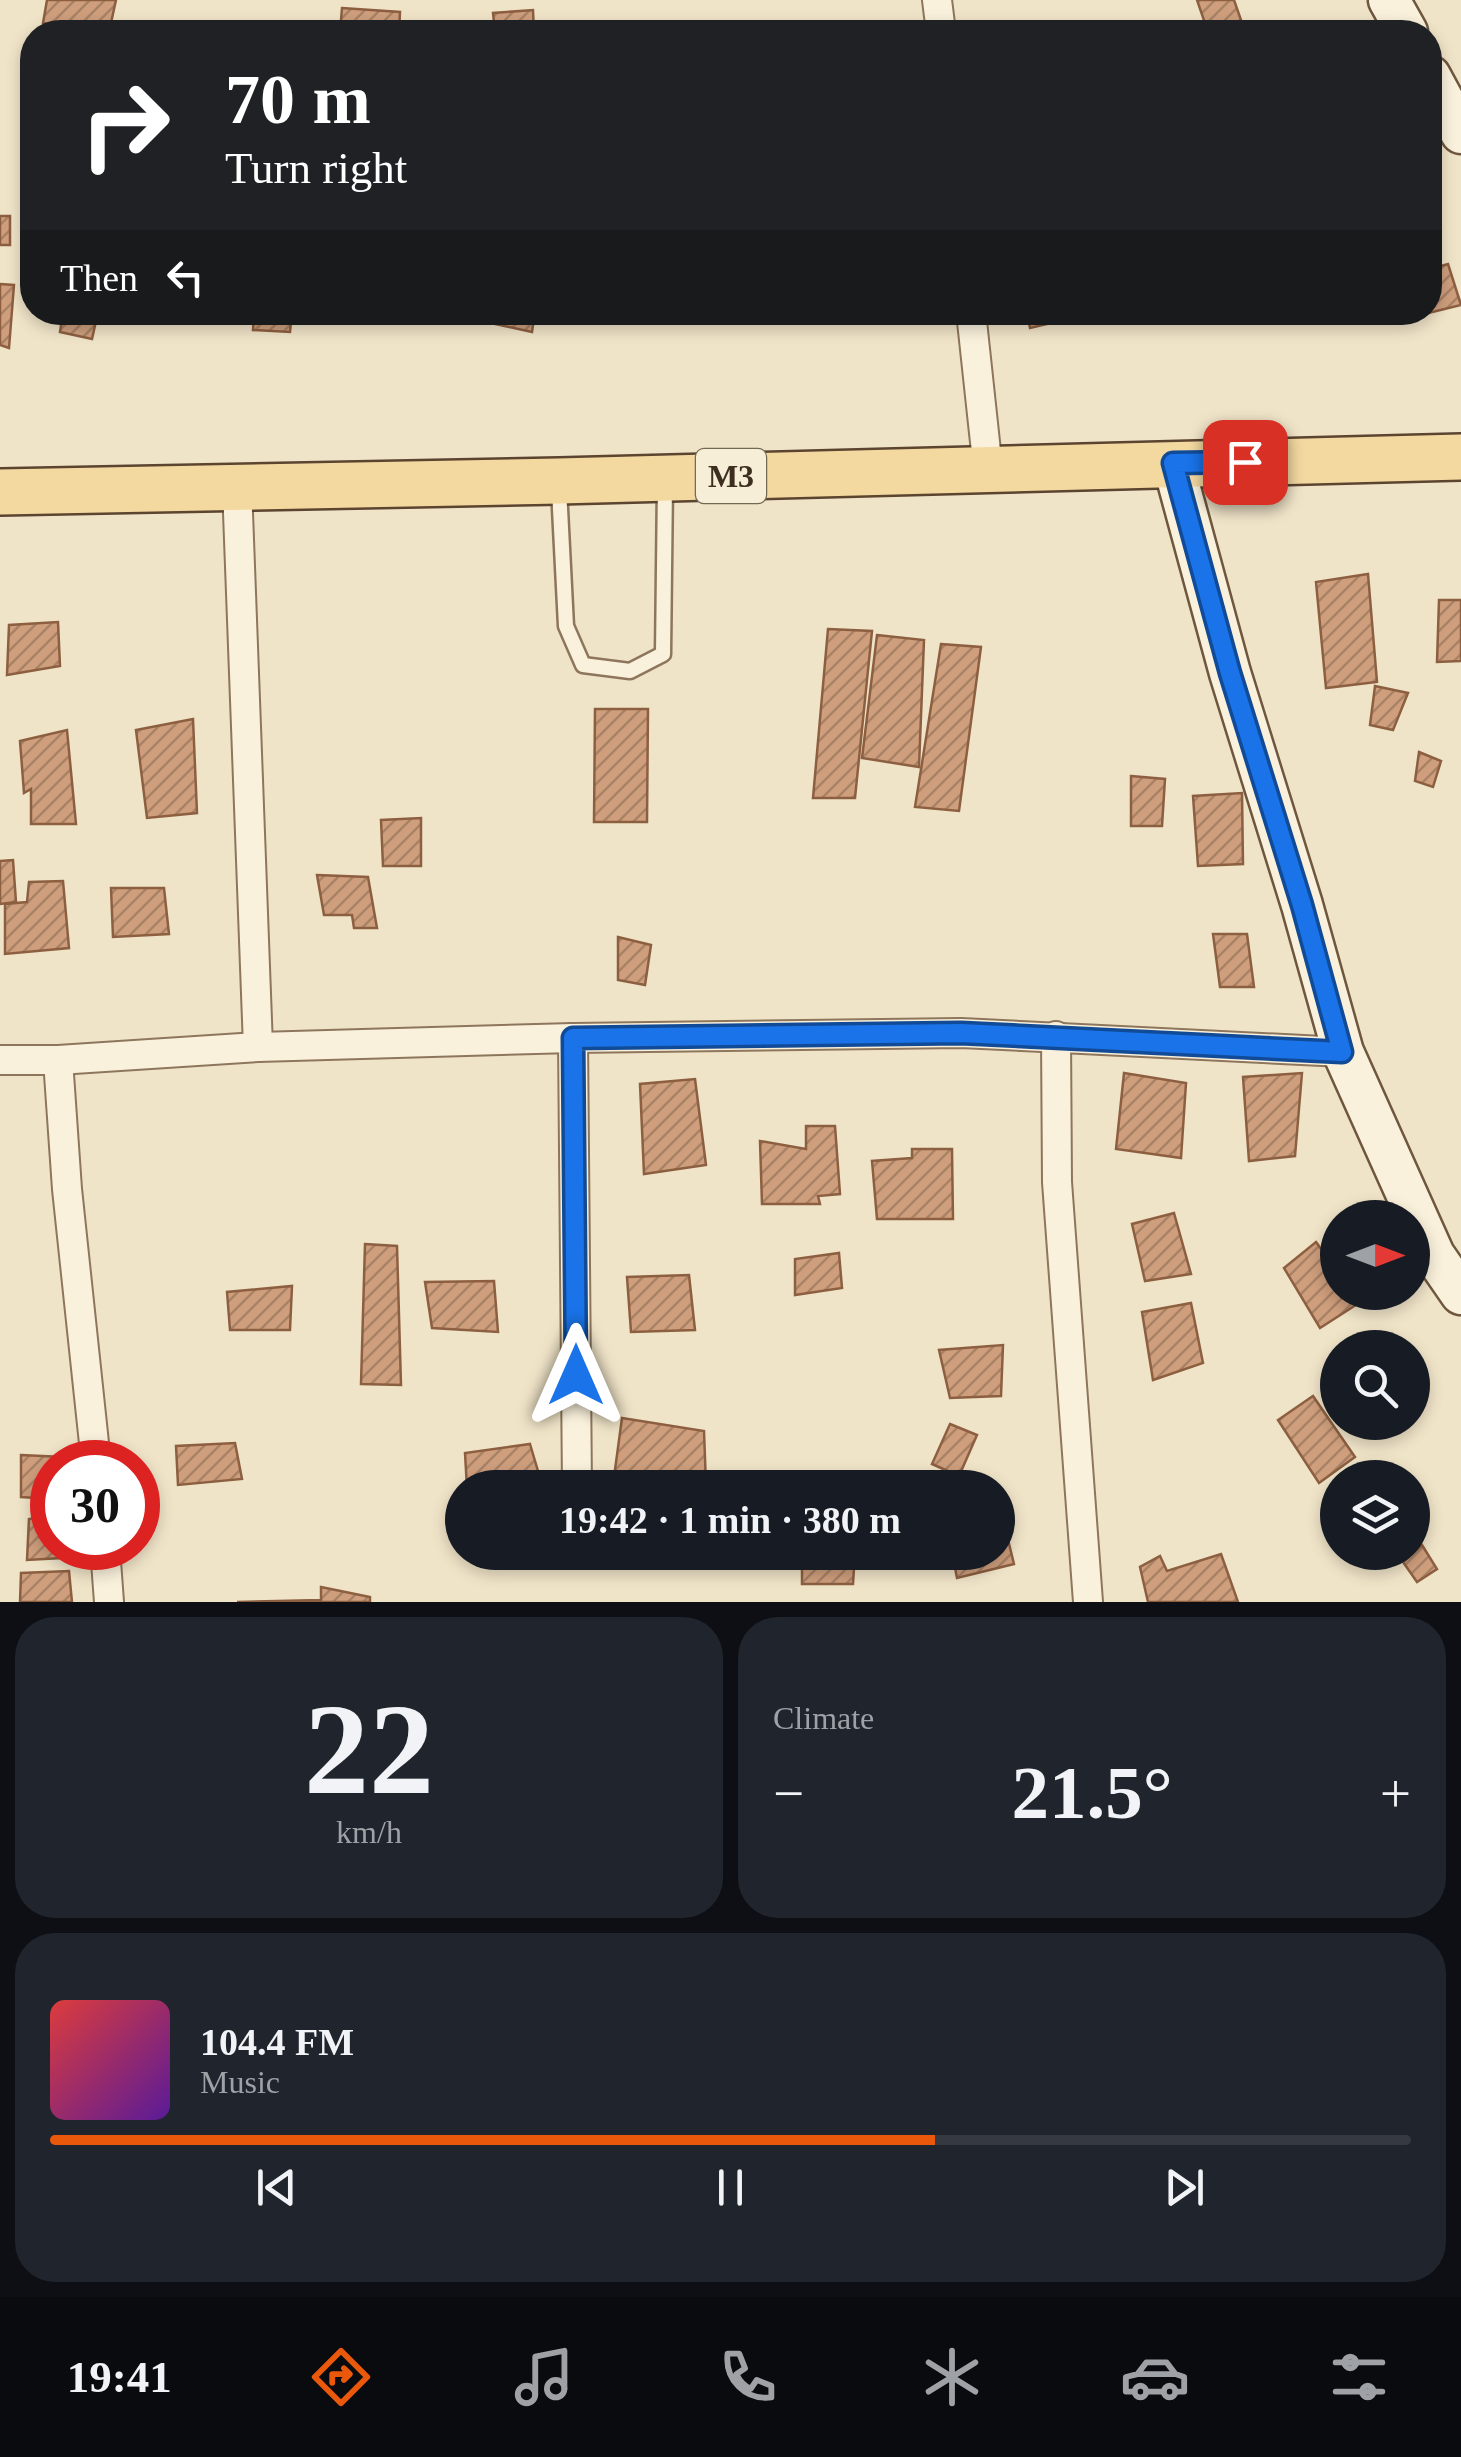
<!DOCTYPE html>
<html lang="en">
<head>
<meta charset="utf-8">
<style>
	body { margin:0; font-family:"Times New Roman",serif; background:#20242c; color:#f1f3f6; height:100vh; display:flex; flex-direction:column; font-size:38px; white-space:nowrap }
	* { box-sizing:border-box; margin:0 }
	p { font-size:32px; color:#9ea1a6 }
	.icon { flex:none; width:55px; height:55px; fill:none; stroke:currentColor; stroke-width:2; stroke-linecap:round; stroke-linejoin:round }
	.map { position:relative; height:1602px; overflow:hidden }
	.panel { display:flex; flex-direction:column; gap:15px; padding:15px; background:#0d0f14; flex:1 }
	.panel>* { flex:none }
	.hud { position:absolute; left:20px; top:20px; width:1422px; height:305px; border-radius:40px; box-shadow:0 5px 15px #0003; background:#202124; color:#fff; overflow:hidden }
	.needle { width:65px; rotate:90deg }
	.tools { position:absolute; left:1320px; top:1200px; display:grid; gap:20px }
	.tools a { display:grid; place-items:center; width:110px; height:110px; border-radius:50%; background:#171b24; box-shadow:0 5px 15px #0003; font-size:50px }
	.speed { position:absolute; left:30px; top:1440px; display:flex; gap:20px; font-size:50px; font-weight:700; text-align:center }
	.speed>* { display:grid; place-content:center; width:130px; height:130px; border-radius:50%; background:#171b24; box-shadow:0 5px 15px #0003; line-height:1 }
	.speed .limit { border:15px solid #d22; background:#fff; color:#111 }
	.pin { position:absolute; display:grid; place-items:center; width:85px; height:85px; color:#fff; margin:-42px; border-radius:20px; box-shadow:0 5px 15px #0006 }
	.me { position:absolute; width:110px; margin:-55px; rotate:0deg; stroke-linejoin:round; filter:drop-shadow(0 0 8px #0008) }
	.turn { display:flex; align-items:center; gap:35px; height:210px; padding:0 40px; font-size:45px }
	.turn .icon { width:130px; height:130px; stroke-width:2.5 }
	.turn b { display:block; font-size:70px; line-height:85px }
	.then { display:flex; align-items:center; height:95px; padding:0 40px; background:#0003; gap:20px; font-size:38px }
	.big { font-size:75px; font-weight:800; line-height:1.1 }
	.panel .card { flex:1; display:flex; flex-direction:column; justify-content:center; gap:15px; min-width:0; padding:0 35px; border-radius:40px; background:#20242c }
	.panel .dial { align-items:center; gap:0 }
	.dial b { font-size:130px; line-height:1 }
	.song { display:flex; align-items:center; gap:30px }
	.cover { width:120px; height:120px; border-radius:15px; background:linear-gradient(135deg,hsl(0 70% 55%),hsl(270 70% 35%)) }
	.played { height:10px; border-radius:5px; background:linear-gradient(90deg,#ea580c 65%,#363941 65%) }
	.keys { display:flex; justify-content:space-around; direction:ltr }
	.heat { display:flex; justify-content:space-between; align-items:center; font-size:55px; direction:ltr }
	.panel .tiles { flex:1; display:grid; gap:15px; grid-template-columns:1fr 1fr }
	.card:last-child { grid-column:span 2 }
	.trip { position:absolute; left:445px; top:1470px; width:570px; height:100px; border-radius:50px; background:#171b24; box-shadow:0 5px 15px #0003; font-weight:800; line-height:100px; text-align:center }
	.tabs { display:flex; height:160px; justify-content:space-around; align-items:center; background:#090b0e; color:#9ea1a6 }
	.tabs .icon { width:70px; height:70px }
	.tabs .on { color:#ea580c }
	.tabs b { font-size:45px; color:#f1f3f6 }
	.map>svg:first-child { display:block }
	.building { fill:url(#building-hatch); stroke:#8d5f41; stroke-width:2.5 }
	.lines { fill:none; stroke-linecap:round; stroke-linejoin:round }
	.lane-casing { stroke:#8d765c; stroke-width:19 }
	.street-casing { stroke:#8d765c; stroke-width:32 }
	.secondary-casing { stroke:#6f573f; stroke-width:45 }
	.primary-casing { stroke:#5b4430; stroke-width:50 }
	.lane { stroke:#faf1dc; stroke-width:14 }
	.street { stroke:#faf1dc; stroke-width:28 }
	.secondary { stroke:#faf1dc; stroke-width:40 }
	.primary { stroke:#f3d9a0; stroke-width:45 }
	.route-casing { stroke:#114b97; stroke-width:25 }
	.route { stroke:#1a73e8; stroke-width:18 }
	.labels { text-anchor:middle; stroke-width:10; stroke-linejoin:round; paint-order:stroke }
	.shield { fill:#f7eed8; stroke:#756857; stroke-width:2.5 }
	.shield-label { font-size:32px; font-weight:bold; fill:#3d2e20 }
</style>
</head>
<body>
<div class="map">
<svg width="1461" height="1602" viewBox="0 0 1461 1602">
	<defs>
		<pattern id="building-hatch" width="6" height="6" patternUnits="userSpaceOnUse" patternTransform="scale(2.5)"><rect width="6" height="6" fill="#cf9f7d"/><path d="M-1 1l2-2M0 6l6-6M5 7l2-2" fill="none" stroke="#a98266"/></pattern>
	</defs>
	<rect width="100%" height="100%" fill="#f0e4c8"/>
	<g class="building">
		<polygon points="47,0 116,0 109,32 79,32 43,23"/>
		<polygon points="1197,0 1234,0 1241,20 1225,32 1208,32"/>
		<polygon points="342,8 400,12 399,32 340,32"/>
		<polygon points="533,10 534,32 495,32 493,13"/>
		<polygon points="732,22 763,25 763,32 733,32"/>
		<rect x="0" y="216" width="10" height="29"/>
		<polygon points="1448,264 1461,305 1392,322 1389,312 1430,312 1430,269"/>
		<polygon points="0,284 14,285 9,348 0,345"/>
		<polygon points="63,312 98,312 92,339 60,332"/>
		<polygon points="254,312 292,312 290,332 253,330"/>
		<polygon points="464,312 535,312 532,332 463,317"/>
		<polygon points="611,312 642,312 642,319 611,315"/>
		<polygon points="663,312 724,312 724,320 663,317"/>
		<polygon points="1027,312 1085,312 1085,315 1030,328"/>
		<polygon points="1167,312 1182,312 1181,317 1165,322"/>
		<polygon points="1368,574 1377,682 1326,688 1316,582"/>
		<polygon points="1439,600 1461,600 1461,661 1437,662"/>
		<polygon points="58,622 60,666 7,675 9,625"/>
		<polygon points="828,629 872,631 855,798 813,798"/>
		<polygon points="877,635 924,640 919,767 862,758"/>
		<polygon points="941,644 981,647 959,811 915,807"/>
		<polygon points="1375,686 1408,693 1393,730 1370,725"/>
		<polygon points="595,709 648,709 647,822 594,822"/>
		<polygon points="193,719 197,813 147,818 136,730"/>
		<polygon points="67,730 76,824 31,824 31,789 24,793 20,741"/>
		<polygon points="1419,752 1441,761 1433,787 1415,781"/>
		<polygon points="1131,776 1165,779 1162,826 1131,826"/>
		<polygon points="1242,793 1243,864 1198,866 1193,796"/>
		<polygon points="421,818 421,866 383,866 381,820"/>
		<polygon points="13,860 16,902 0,904 0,861"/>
		<polygon points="317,875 368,877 377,928 354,928 352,915 324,915"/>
		<polygon points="63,881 69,948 5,954 5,904 27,902 29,882"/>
		<polygon points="111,888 164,888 169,934 113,937"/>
		<polygon points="1213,934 1247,934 1254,987 1220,987"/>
		<polygon points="618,937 651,945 645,985 618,980"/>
		<polygon points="1124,1073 1186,1083 1181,1158 1116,1149"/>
		<polygon points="1302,1073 1295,1156 1249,1161 1243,1077"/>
		<polygon points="695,1079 706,1165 644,1174 640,1084"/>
		<polygon points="806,1126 835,1126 840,1194 818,1196 820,1204 762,1204 760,1141 806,1149"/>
		<polygon points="912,1149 952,1149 953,1219 877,1219 872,1161 912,1158"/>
		<polygon points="1174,1213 1191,1274 1145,1281 1132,1224"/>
		<polygon points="1316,1242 1338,1272 1338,1292 1351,1292 1359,1303 1320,1328 1284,1268"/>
		<polygon points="365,1244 397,1246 401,1385 361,1384"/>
		<polygon points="839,1253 842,1288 795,1295 795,1259"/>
		<polygon points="689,1275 695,1330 631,1332 627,1277"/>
		<polygon points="494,1281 498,1332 432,1328 425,1282"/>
		<polygon points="292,1286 290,1330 230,1330 227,1292"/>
		<polygon points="1191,1303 1203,1363 1153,1380 1142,1312"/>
		<polygon points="1003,1345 1001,1396 950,1398 939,1350"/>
		<polygon points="1313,1396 1355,1457 1319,1483 1278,1420"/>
		<polygon points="622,1418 704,1431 706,1485 614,1477"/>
		<polygon points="950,1424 977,1435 959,1476 932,1464"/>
		<polygon points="235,1443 242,1479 178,1485 176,1446"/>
		<polygon points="530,1444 543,1488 467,1488 465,1453"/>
		<polygon points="21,1455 63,1457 63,1462 52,1462 52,1499 21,1497"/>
		<polygon points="998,1499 1014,1564 957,1578 952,1552 998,1552"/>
		<polygon points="52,1515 52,1548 61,1548 62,1558 27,1560 29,1519"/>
		<polygon points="1422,1545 1437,1569 1417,1582 1403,1562"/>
		<polygon points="802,1552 855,1552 853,1584 802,1584"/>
		<polygon points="1221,1554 1238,1602 1148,1602 1140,1567 1160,1556 1167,1571"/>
		<polygon points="69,1571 72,1602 20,1602 21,1573"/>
		<polygon points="321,1587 370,1597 370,1602 237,1602 321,1600"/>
	</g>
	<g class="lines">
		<g class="lane-casing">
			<polyline id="lane" points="559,489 566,626 583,665 630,671 663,654 665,484"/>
		</g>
		<g class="street-casing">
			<g id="street">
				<polyline points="937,0 941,32"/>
				<polyline points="971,312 988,470"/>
				<polyline points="237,486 258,1047"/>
				<polyline points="1056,1036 1057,1182 1088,1602"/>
				<polyline points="573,1038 577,1488"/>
				<polyline points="0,1060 58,1060 258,1047 573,1038 961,1033 1343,1052"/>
				<polyline points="58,1060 67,1189 96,1462"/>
				<polyline points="105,1548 109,1602"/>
			</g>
		</g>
		<g class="secondary-casing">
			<g id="secondary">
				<polyline points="1389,0 1407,32"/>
				<polyline points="1430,76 1461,133"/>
				<polyline points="1173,463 1230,673 1302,905 1343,1052 1434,1255 1461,1294"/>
			</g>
		</g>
		<g class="primary-casing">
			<polyline id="primary" points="0,492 559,481 1461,457"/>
		</g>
		<use href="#lane" class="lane"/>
		<use href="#street" class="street"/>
		<use href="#secondary" class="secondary"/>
		<use href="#primary" class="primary"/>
	</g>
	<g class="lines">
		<g class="route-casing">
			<polyline id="route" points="576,1375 573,1038 961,1033 1342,1052 1302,905 1230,673 1173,463 1245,462"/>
		</g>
		<use href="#route" class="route"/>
	</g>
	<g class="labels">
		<rect class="shield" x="696" y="449" width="70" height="54" rx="8"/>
		<g class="shield-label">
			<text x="731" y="487">M3</text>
		</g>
	</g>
</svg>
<div class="tools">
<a><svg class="needle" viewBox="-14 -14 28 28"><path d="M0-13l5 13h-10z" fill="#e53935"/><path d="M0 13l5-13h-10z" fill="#9ea1a6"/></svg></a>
<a><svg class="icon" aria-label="search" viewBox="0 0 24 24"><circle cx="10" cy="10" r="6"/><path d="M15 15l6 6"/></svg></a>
<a><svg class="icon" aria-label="layers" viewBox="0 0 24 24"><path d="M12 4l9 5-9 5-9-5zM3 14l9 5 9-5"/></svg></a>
</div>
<div class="speed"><div class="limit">30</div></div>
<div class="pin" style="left:1245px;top:462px;background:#d93025"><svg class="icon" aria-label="arrive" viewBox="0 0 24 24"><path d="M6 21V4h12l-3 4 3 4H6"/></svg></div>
<svg class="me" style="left:576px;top:1375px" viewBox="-20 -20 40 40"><path d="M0-17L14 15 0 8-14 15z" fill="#1a73e8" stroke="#fff" stroke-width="4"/></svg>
<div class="trip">19:42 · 1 min · 380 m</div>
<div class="hud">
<div class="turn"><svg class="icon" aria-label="right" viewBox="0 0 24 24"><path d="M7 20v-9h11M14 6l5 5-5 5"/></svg><div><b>70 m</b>Turn right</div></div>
<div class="then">Then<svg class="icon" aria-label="left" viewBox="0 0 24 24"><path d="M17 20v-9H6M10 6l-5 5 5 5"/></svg></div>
</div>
</div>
<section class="panel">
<div class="tiles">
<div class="card dial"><b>22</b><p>km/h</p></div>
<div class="card"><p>Climate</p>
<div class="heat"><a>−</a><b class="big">21.5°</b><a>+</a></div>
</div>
<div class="card">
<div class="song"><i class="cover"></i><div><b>104.4 FM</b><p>Music</p></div></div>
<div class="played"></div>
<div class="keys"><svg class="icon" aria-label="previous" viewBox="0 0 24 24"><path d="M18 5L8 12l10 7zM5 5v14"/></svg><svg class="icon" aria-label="pause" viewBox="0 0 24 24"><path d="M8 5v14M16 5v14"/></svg><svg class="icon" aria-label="next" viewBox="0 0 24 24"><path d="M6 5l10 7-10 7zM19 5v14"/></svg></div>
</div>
</div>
</section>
<nav class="tabs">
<b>19:41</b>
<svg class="icon on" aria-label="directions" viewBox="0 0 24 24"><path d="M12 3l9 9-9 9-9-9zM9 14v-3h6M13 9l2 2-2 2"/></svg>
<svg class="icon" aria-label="music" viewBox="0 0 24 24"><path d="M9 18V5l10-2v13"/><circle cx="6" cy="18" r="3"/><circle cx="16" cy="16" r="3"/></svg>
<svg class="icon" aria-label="phone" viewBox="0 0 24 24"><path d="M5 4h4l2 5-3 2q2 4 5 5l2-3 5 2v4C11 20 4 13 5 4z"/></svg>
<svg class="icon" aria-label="climate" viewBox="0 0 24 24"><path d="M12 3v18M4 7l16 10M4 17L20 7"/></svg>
<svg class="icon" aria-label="car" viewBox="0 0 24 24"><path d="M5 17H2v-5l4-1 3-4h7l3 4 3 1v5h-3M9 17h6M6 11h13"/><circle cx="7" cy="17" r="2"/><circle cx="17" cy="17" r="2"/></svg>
<svg class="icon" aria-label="filters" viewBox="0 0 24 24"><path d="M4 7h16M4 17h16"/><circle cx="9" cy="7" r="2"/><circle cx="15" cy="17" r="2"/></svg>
</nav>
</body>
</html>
